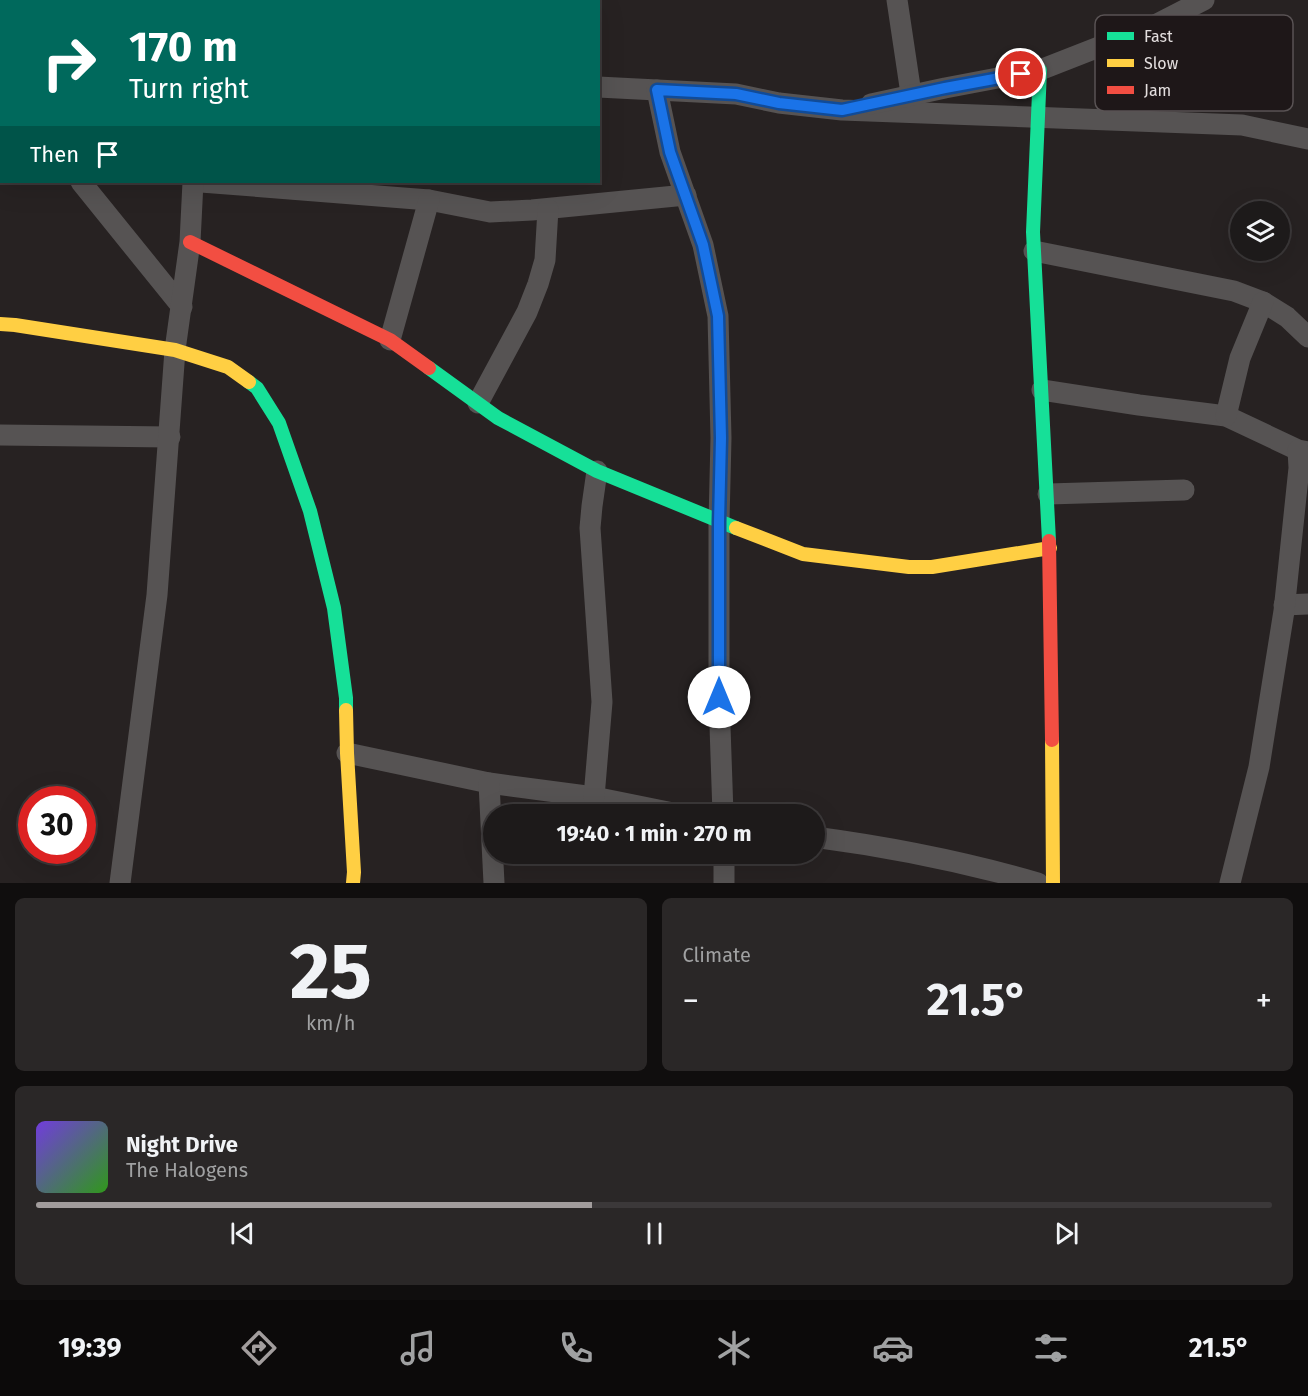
<!DOCTYPE html>
<html lang="en">
<head>
<meta charset="utf-8">
<style>
	body { margin:0; font-family:"Fira Sans",sans-serif; background:#2a2727; color:#f1f3f6; height:100vh; display:flex; flex-direction:column; font-size:22px; white-space:nowrap }
	* { box-sizing:border-box; margin:0 }
	p { font-size:20px; color:#a0a1a2 }
	.icon { flex:none; width:33px; height:33px; fill:none; stroke:currentColor; stroke-width:2; stroke-linecap:round; stroke-linejoin:round }
	.map { position:relative; height:883px; overflow:hidden }
	.sheet { display:flex; flex-direction:column; gap:15px; padding:15px; background:#100e0e; flex:1 }
	.sheet>* { flex:none }
	.guide { position:absolute; left:0px; top:0px; width:600px; height:183px; box-shadow:0 6px 24px #0002,0 0 0 2px #3b3839; background:#00695c; color:#fff; overflow:hidden }
	.controls { position:absolute; left:1230px; top:201px; display:grid; gap:12px }
	.controls a { display:grid; place-items:center; width:60px; height:60px; border-radius:50%; background:#1d1a1a; box-shadow:0 6px 24px #0002,0 0 0 2px #3b3839; font-size:30px }
	.speed { position:absolute; left:18px; top:786px; display:flex; gap:12px; font-size:30px; font-weight:700; text-align:center }
	.speed>* { display:grid; place-content:center; width:78px; height:78px; border-radius:50%; background:#1d1a1a; box-shadow:0 6px 24px #0002,0 0 0 2px #3b3839; line-height:1 }
	.speed .limit { border:9px solid #d22; background:#fff; color:#111 }
	.pin { position:absolute; display:grid; place-items:center; width:51px; height:51px; color:#fff; margin:-26px; border:3px solid #fff; border-radius:50%; box-shadow:0 2px 6px #0007 }
	.me { position:absolute; width:66px; margin:-33px; rotate:0deg; stroke-linejoin:round; filter:drop-shadow(0 0 4px #0008) }
	.turn { display:flex; align-items:center; gap:21px; height:126px; padding:0 30px; font-size:27px }
	.turn .icon { width:78px; height:78px; stroke-width:2.5 }
	.turn b { display:block; font-size:42px; line-height:51px }
	.then { display:flex; align-items:center; height:57px; padding:0 30px; background:#0003; gap:12px; font-size:22px }
	.big { font-size:45px; font-weight:700; line-height:1.1 }
	.sheet .card { flex:1; display:flex; flex-direction:column; justify-content:center; gap:9px; min-width:0; padding:0 21px; border-radius:9px; background:#2a2727 }
	.sheet .dial { align-items:center; gap:0 }
	.dial b { font-size:78px; line-height:1 }
	.song { display:flex; align-items:center; gap:18px }
	.cover { width:72px; height:72px; border-radius:9px; background:linear-gradient(135deg,hsl(260 70% 55%),hsl(110 70% 35%)) }
	.played { height:6px; border-radius:3px; background:linear-gradient(90deg,#a29d9d 45%,#3b3839 45%) }
	.keys { display:flex; justify-content:space-around; direction:ltr }
	.heat { display:flex; justify-content:space-between; align-items:center; font-size:33px; direction:ltr }
	.sheet .tiles { flex:1; display:grid; gap:15px; grid-template-columns:1fr 1fr }
	.card:last-child { grid-column:span 2 }
	.trip { position:absolute; left:483px; top:804px; width:342px; height:60px; border-radius:30px; background:#1d1a1a; box-shadow:0 6px 24px #0002,0 0 0 2px #3b3839; font-weight:700; line-height:60px; text-align:center }
	.tab-bar { display:flex; height:96px; justify-content:space-around; align-items:center; background:#0c0a0a; color:#a0a1a2 }
	.tab-bar .icon { width:42px; height:42px }
	.tab-bar .current { color:#a29d9d }
	.tab-bar b { font-size:27px; color:#f1f3f6 }
	.map>svg:first-child { display:block }
	.lines { fill:none; stroke-linecap:round; stroke-linejoin:round }
	.street { stroke:#565353; stroke-width:21 }
	.fast { stroke:#16e098; stroke-width:14 }
	.slow { stroke:#ffcf43; stroke-width:14 }
	.jam { stroke:#f24e42; stroke-width:14 }
	.route-casing { stroke:#114b97; stroke-width:15 }
	.route { stroke:#1a73e8; stroke-width:10 }
	.key { fill:#1e1718; stroke:#595354; stroke-width:1.5 }
	.key-label { font-size:16px; fill:#e4dfdf }
</style>
</head>
<body>
<div class="map">
<svg width="1308" height="883" viewBox="0 0 1308 883">
	<rect width="100%" height="100%" fill="#272222"/>
	<g class="lines">
		<g class="street">
			<polyline points="897,0 913,107"/>
			<polyline points="222,2 223,0"/>
			<polyline points="388,2 388,0"/>
			<polyline points="0,37 2,37"/>
			<polyline points="598,87 736,94 779,103 842,110 1242,125 1308,139"/>
			<polyline points="657,90 670,152 703,245 718,316 721,438 719,522 719,697 723,814"/>
			<polyline points="871,104 945,88 1040,70 1155,25 1204,0"/>
			<polyline points="0,107 2,108"/>
			<polyline points="81,182 182,307"/>
			<polyline points="201,182 429,200 490,212 532,210 686,195"/>
			<polyline points="1034,251 1234,291 1263,302 1287,317 1308,337"/>
			<polyline points="390,340 429,200"/>
			<polyline points="1042,390 1139,405 1226,416 1298,450 1308,452"/>
			<polyline points="478,403 527,312 538,284 545,260 548,209"/>
			<polyline points="1226,416 1240,358 1263,302"/>
			<polyline points="0,435 170,437"/>
			<polyline points="1048,494 1184,490"/>
			<polyline points="1284,605 1308,604"/>
			<polyline points="347,753 489,783 594,797 678,814"/>
			<polyline points="489,783 494,883"/>
			<polyline points="594,797 602,702 590,528 592,506 597,471"/>
			<path d="M 814,837 C 890,847 965,862 1038,883"/>
			<polyline points="724,854 724,883"/>
			<polyline points="120,883 157,595 175,350 190,242 193,182"/>
			<polyline points="1230,883 1259,767 1284,611 1299,468 1298,450"/>
		</g>
		<g class="fast">
			<polyline points="1040,70 1033,232 1049,541"/>
			<polyline points="429,368 498,418 597,471 736,528"/>
			<polyline points="249,382 257,388 279,423 310,511 334,608 346,698 346,710"/>
		</g>
		<g class="slow">
			<polyline points="0,324 15,325 175,350 228,367 249,382"/>
			<polyline points="736,528 803,554 909,567 932,567 1050,548"/>
			<polyline points="346,710 347,753 354,872 353,883"/>
			<polyline points="1052,740 1053,883"/>
		</g>
		<g class="jam">
			<polyline points="190,242 390,340 429,368"/>
			<polyline points="1049,541 1052,740"/>
		</g>
	</g>
	<g class="lines">
		<g class="route-casing">
			<polyline id="route" points="719,697 719,522 721,438 718,316 703,245 670,152 657,90 736,94 779,103 842,110 945,88 1021,74"/>
		</g>
		<use href="#route" class="route"/>
	</g>
	<rect x="1095" y="15" width="198" height="96" rx="9" class="key"/>
	<rect x="1107" y="32" width="27" height="8" fill="#16e098"/>
	<rect x="1107" y="59" width="27" height="8" fill="#ffcf43"/>
	<rect x="1107" y="86" width="27" height="8" fill="#f24e42"/>
	<g class="key-label">
		<text x="1144" y="42">Fast</text>
		<text x="1144" y="69">Slow</text>
		<text x="1144" y="96">Jam</text>
	</g>
</svg>
<div class="controls">
<a><svg class="icon" aria-label="layers" viewBox="0 0 24 24"><path d="M12 4l9 5-9 5-9-5zM3 14l9 5 9-5"/></svg></a>
</div>
<div class="speed"><div class="limit">30</div></div>
<div class="pin" style="left:1021px;top:74px;background:#d93025"><svg class="icon" aria-label="arrive" viewBox="0 0 24 24"><path d="M6 21V4h12l-3 4 3 4H6"/></svg></div>
<svg class="me" style="left:719px;top:697px" viewBox="-20 -20 40 40"><circle r="19" fill="#fff"/><path d="M0-13L10 11 0 6-10 11z" fill="#1a73e8"/></svg>
<div class="trip">19:40 · 1 min · 270 m</div>
<div class="guide">
<div class="turn"><svg class="icon" aria-label="right" viewBox="0 0 24 24"><path d="M7 20v-9h11M14 6l5 5-5 5"/></svg><div><b>170 m</b>Turn right</div></div>
<div class="then">Then<svg class="icon" aria-label="arrive" viewBox="0 0 24 24"><path d="M6 21V4h12l-3 4 3 4H6"/></svg></div>
</div>
</div>
<section class="sheet">
<div class="tiles">
<div class="card dial"><b>25</b><p>km/h</p></div>
<div class="card"><p>Climate</p>
<div class="heat"><a>−</a><b class="big">21.5°</b><a>+</a></div>
</div>
<div class="card">
<div class="song"><i class="cover"></i><div><b>Night Drive</b><p>The Halogens</p></div></div>
<div class="played"></div>
<div class="keys"><svg class="icon" aria-label="previous" viewBox="0 0 24 24"><path d="M18 5L8 12l10 7zM5 5v14"/></svg><svg class="icon" aria-label="pause" viewBox="0 0 24 24"><path d="M8 5v14M16 5v14"/></svg><svg class="icon" aria-label="next" viewBox="0 0 24 24"><path d="M6 5l10 7-10 7zM19 5v14"/></svg></div>
</div>
</div>
</section>
<nav class="tab-bar">
<b>19:39</b>
<svg class="icon current" aria-label="directions" viewBox="0 0 24 24"><path d="M12 3l9 9-9 9-9-9zM9 14v-3h6M13 9l2 2-2 2"/></svg>
<svg class="icon" aria-label="music" viewBox="0 0 24 24"><path d="M9 18V5l10-2v13"/><circle cx="6" cy="18" r="3"/><circle cx="16" cy="16" r="3"/></svg>
<svg class="icon" aria-label="phone" viewBox="0 0 24 24"><path d="M5 4h4l2 5-3 2q2 4 5 5l2-3 5 2v4C11 20 4 13 5 4z"/></svg>
<svg class="icon" aria-label="climate" viewBox="0 0 24 24"><path d="M12 3v18M4 7l16 10M4 17L20 7"/></svg>
<svg class="icon" aria-label="car" viewBox="0 0 24 24"><path d="M5 17H2v-5l4-1 3-4h7l3 4 3 1v5h-3M9 17h6M6 11h13"/><circle cx="7" cy="17" r="2"/><circle cx="17" cy="17" r="2"/></svg>
<svg class="icon" aria-label="filters" viewBox="0 0 24 24"><path d="M4 7h16M4 17h16"/><circle cx="9" cy="7" r="2"/><circle cx="15" cy="17" r="2"/></svg>
<b>21.5°</b>
</nav>
</body>
</html>
